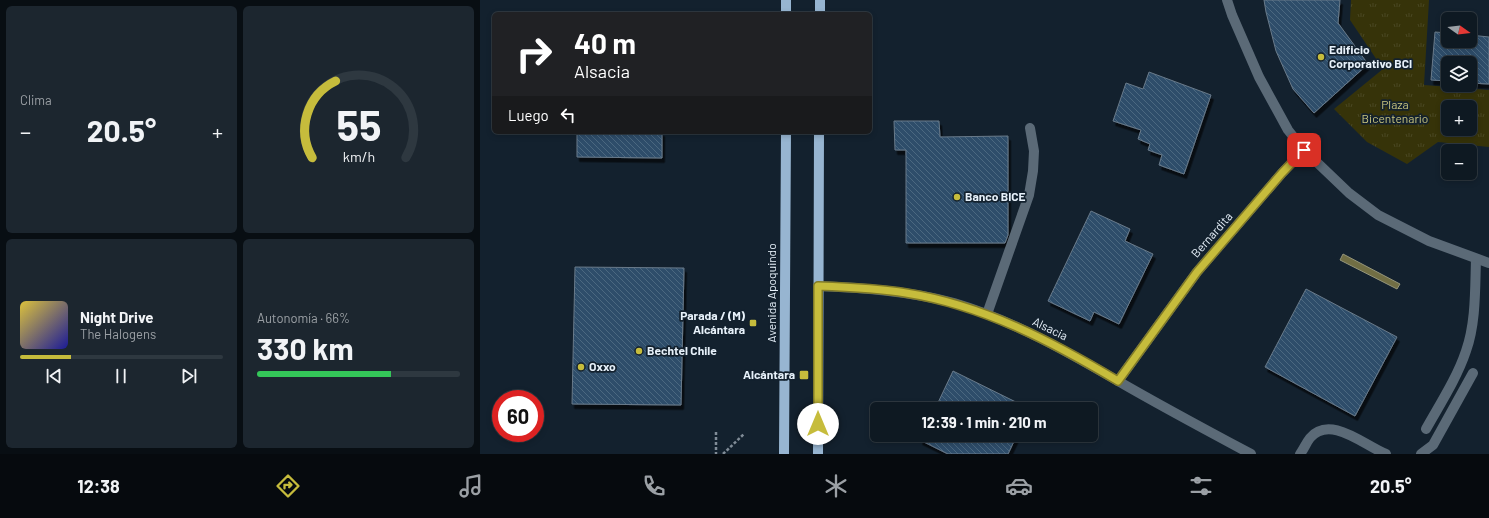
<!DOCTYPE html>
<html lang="es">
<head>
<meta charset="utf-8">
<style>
	body { margin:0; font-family:Barlow,sans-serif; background:#1c262f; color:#f1f3f6; height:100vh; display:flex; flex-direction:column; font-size:15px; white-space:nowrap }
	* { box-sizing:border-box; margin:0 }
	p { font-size:13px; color:#9ba0a5 }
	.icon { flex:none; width:22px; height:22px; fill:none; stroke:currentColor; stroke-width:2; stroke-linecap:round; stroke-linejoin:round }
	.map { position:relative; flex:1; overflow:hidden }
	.panel { display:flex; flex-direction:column; gap:6px; padding:6px; background:#080e13; width:480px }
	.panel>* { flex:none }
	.guide { position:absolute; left:12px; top:12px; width:380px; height:122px; border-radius:6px; box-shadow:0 2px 6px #0003,0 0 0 1px #2e3840; background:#202124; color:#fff; overflow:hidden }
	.needle { width:26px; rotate:104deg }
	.tools { position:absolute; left:961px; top:12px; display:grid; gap:8px }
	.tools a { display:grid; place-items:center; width:36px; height:36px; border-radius:6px; background:#0e1922; box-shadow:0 2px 6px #0003,0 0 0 1px #2e3840; font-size:20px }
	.speed { position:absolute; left:12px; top:390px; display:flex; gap:8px; font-size:20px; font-weight:700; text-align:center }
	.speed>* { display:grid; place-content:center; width:52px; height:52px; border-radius:50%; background:#0e1922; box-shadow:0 2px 6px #0003,0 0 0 1px #2e3840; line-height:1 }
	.speed .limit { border:6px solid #d22; background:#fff; color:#111 }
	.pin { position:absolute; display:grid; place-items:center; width:34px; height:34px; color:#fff; margin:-17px; border-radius:8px; box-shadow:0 2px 6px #0006 }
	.me { position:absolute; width:44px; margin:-22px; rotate:0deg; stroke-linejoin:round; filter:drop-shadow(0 0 3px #0008) }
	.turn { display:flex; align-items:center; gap:14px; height:84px; padding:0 16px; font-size:18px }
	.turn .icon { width:52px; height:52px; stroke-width:2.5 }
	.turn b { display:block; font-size:28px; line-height:34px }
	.then { display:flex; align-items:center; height:38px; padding:0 16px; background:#0003; gap:8px; font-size:15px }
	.big { font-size:30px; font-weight:700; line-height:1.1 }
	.panel .widget { flex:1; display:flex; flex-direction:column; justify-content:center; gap:6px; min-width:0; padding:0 14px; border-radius:6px; background:#1c262f }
	.panel .dial { align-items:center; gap:0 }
	.dial svg { height:104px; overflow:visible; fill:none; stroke:#2e3840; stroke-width:7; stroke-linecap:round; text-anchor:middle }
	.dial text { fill:#f1f3f6; stroke:none }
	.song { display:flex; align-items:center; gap:12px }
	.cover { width:48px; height:48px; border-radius:6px; background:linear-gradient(135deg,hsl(50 70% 55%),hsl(240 70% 35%)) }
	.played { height:4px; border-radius:2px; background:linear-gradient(90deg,#c6bc3c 25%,#2e3840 25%) }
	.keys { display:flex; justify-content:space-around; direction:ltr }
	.heat { display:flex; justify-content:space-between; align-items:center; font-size:22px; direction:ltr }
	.charge { height:6px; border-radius:3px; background:linear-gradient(90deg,#34c759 66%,#2e3840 0) }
	.panel .tiles { flex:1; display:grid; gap:6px; grid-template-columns:repeat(2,1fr) }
	.trip { position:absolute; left:390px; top:402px; width:228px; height:40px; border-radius:6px; background:#0e1922; box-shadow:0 2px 6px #0003,0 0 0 1px #2e3840; font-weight:700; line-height:40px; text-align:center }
	.dock { display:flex; height:64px; justify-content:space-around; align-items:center; background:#060a0e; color:#9ba0a5 }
	.dock .icon { width:28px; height:28px }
	.dock .active { color:#c6bc3c }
	.dock b { font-size:18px; color:#f1f3f6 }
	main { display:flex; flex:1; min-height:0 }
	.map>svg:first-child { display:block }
	.park { fill:url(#park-tufts); fill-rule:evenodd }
	.water { fill:#716e44; stroke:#94957b }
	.building { fill:url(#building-back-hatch); stroke:#697a8a; filter:url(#shadow) }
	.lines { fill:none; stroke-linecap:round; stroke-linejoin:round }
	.path { stroke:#808c97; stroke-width:2.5; stroke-dasharray:3 2; stroke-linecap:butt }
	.service { stroke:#5b6a77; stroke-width:10 }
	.minor { stroke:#5b6a77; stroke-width:10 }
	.primary { stroke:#97b5d1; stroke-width:10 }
	.route-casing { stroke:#817a27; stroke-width:10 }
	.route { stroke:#c6bc3c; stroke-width:7 }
	.poi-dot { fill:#c6bc3c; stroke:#13212e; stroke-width:1.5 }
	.labels { text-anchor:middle; stroke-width:3.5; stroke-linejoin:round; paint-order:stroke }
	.poi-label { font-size:12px; font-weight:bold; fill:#e7f1fa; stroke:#13212e; text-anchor:start }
	.park-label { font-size:12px; fill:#c9c57e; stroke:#13212e }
	.street-label { font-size:12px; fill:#e7f1fa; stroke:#13212e }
</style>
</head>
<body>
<main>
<section class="panel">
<div class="tiles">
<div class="widget"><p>Clima</p>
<div class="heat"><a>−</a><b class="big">20.5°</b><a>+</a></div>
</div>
<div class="widget dial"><svg viewBox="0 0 100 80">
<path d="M14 69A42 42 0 1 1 86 69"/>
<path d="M14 69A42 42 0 0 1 32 10" stroke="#c6bc3c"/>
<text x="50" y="56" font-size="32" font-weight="700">55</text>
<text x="50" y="72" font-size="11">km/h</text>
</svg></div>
<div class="widget">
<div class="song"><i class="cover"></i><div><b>Night Drive</b><p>The Halogens</p></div></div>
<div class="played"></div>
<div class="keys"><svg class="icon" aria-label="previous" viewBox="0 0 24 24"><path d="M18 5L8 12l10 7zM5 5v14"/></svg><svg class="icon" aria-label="pause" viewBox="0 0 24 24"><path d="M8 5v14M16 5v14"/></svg><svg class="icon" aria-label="next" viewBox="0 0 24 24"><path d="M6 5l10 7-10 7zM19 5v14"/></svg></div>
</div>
<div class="widget"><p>Autonomía · 66%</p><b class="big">330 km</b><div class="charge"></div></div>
</div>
</section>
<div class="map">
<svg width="1009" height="454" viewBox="0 0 1009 454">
	<defs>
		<pattern id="park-tufts" width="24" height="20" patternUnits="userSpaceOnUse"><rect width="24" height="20" fill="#363309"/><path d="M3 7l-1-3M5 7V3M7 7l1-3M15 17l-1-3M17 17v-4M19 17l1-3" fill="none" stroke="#494722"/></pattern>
		<pattern id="building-back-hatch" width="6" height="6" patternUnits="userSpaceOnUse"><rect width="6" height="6" fill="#2e4e6a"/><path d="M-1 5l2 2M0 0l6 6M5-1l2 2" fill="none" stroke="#4c6880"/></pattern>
		<filter id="shadow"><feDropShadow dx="2.5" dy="4.5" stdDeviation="0" flood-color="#0009"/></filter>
	</defs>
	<rect width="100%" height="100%" fill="#13212e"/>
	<path class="park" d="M 871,0 L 949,0 L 944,85 L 1009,90 L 1009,147 L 958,142 L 927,164 L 887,142 L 854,109 L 903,69 L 870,20 ZM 968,107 L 990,107 L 990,129 L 968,129 Z"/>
	<polygon class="water" points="863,254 920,284 917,289 860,260"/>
	<g class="building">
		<polygon points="784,0 860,0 858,23 888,64 834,113 813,89 796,51 786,12"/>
		<polygon points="955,32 968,33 968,41 990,41 990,35 1009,37 1009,84 990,83 990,63 968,63 968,81 951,80"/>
		<polygon points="669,72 731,95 704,174 679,165 682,155 668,150 670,144 658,139 661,130 633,121 646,83 663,89"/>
		<polygon points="414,121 459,121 460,137 528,136 528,235 525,243 426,243 426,150 415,150"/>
		<polygon points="97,132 182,132 182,158 97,157"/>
		<polygon points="611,211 650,229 645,241 673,254 639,324 614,312 610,321 568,301"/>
		<polygon points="95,267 204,268 201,405 92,404"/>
		<polygon points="826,289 917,337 875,416 785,367"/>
		<polygon points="473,371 550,409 455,409"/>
		<polygon points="442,435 537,435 528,454 468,454 440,440"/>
	</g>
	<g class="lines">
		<g class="path">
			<polyline points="236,432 236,454"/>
			<polyline points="243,454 264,434"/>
		</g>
		<g class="service">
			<polyline points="507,314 549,195 553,171 554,151 550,128"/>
			<path d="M 946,429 C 960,404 977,378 986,351 C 996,323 995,289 996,259"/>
			<path d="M 820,454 C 824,449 826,443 830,438 C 850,414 885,446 906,454"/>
			<polyline points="941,454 953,445 993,373"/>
		</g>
		<g class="minor">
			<polyline points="747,0 752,15 779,77 808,130 824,150 869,193 898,215 949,241 1009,263"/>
			<path d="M 339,286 C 384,288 429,291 474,303 C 532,320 586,351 638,381 C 681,406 726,430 771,454"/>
			<polyline points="638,381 717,272 802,173 824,150"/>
		</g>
		<g class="primary">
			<polyline points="306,14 306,0"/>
			<polyline points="340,14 340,0"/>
			<polyline points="304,454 306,132"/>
			<polyline points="338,454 339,132"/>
		</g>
	</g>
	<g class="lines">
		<g class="route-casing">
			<path id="route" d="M 338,424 L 338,286 C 368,287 397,288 426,293 C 503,305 573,342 638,381 L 717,272 L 802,173 L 824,150"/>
		</g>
		<use href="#route" class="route"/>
	</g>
	<g class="poi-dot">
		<circle cx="841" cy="57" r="4"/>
		<circle cx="477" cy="197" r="4"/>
		<rect x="269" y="319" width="8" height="8" rx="2"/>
		<circle cx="159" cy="351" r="4"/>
		<circle cx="101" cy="367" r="4"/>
		<rect x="319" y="370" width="10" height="10" rx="2"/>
	</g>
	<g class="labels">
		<g class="poi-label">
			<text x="849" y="54">Edificio<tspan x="849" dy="14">Corporativo BCI</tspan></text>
			<text x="485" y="201">Banco BICE</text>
			<text x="265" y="320" text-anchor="end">Parada / (M)<tspan x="265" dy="14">Alcántara</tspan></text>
			<text x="167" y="355">Bechtel Chile</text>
			<text x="109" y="371">Oxxo</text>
			<text x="315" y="379" text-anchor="end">Alcántara</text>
		</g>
		<g class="park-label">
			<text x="915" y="109">Plaza<tspan x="915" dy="14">Bicentenario</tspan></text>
		</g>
		<g class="street-label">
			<text transform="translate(732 235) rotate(-49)" y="4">Bernardita</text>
			<text transform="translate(292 293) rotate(-90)" y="4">Avenida Apoquindo</text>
			<text transform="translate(570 329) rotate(26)" y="4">Alsacia</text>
		</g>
	</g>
</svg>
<div class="tools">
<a><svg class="needle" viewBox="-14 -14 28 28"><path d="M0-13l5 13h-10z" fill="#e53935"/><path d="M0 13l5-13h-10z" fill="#9ba0a5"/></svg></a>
<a><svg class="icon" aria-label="layers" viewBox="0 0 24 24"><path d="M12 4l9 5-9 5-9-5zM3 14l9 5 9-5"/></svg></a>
<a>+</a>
<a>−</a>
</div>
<div class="speed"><div class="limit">60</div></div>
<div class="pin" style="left:824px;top:150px;background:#d93025"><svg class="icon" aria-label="arrive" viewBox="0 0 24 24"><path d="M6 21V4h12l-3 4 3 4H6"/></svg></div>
<svg class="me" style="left:338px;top:424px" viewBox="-20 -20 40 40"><circle r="19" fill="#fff"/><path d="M0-13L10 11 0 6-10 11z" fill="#c6bc3c"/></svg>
<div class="trip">12:39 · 1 min · 210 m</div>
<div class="guide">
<div class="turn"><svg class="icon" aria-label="right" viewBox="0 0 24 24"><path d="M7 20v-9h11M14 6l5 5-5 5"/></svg><div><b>40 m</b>Alsacia</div></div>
<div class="then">Luego<svg class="icon" aria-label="left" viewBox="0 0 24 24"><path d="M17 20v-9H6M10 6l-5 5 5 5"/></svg></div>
</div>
</div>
</main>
<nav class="dock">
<b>12:38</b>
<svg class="icon active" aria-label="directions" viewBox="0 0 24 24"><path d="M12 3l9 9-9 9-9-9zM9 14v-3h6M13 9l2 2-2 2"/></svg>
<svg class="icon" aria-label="music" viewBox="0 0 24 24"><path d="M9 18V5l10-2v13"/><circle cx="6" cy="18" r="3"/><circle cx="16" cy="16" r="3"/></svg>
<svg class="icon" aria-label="phone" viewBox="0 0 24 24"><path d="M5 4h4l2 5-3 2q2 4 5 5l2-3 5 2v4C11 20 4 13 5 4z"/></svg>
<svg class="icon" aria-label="climate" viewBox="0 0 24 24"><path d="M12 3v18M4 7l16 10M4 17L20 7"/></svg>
<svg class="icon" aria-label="car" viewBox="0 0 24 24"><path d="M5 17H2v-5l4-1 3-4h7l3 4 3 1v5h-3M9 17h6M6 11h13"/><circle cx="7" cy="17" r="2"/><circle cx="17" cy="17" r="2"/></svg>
<svg class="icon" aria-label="filters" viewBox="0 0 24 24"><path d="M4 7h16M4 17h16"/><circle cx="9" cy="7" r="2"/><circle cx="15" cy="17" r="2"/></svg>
<b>20.5°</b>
</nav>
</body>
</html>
